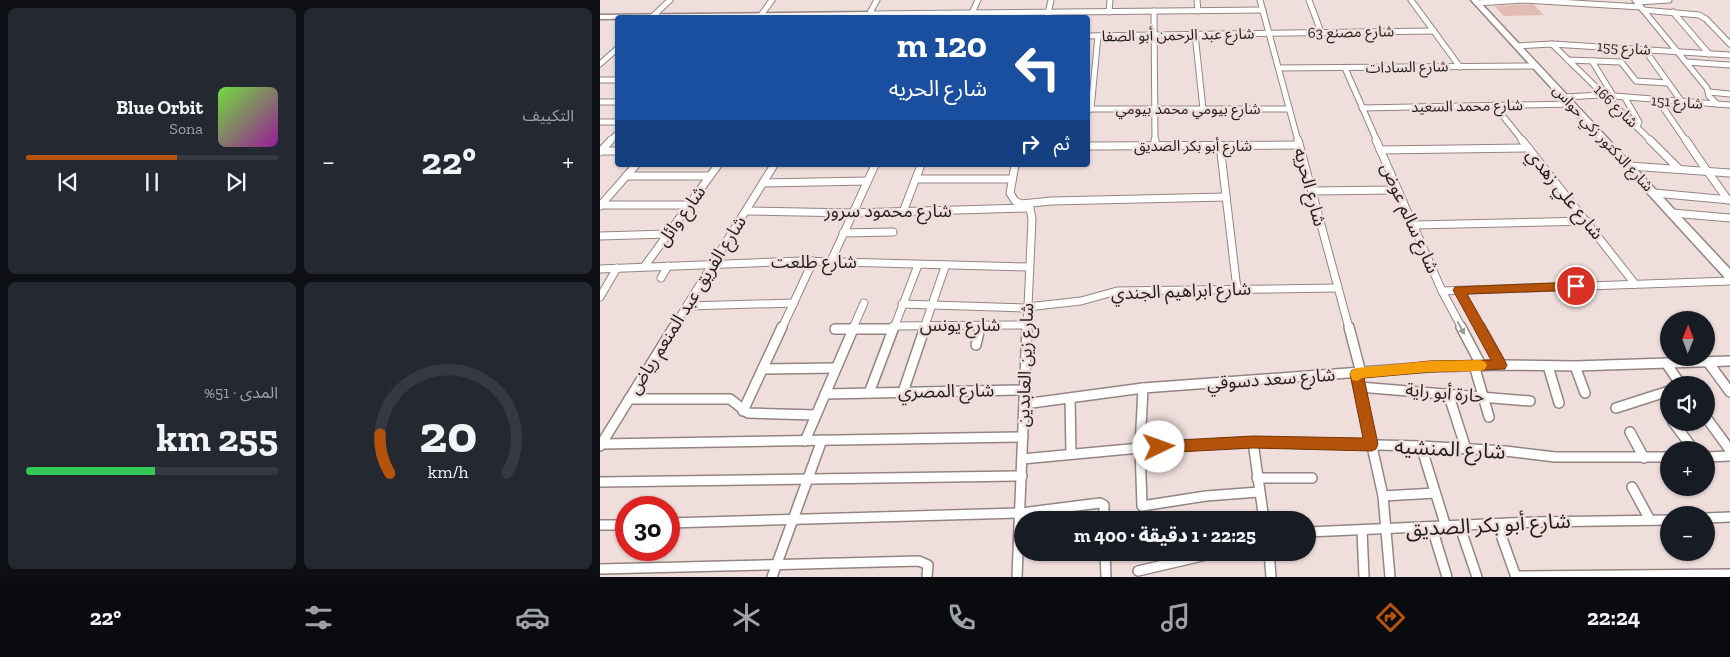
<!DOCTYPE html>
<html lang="ar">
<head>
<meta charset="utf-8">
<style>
	body { margin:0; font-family:"Zilla Slab","Noto Sans Arabic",serif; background:#242831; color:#f1f3f6; direction:rtl; height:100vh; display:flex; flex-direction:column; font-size:19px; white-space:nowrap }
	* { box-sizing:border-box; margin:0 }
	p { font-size:16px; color:#9ea1a6 }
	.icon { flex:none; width:28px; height:28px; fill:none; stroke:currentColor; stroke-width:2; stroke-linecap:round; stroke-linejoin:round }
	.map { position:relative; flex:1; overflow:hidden; direction:ltr }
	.panel { display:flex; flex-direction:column; gap:8px; padding:8px; background:#0d0f14; width:600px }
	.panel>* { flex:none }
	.guide { position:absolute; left:15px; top:15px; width:475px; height:152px; border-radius:5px; box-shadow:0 1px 4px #0004; direction:rtl; background:#1a4fa0; color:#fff; overflow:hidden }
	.needle { width:32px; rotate:1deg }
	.tools { position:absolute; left:1060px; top:311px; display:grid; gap:10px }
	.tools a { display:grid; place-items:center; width:55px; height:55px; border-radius:50%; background:#171b24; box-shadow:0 1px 4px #0004; font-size:25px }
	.speed { position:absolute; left:15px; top:496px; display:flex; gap:10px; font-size:25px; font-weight:700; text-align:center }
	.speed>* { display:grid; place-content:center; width:65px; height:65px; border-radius:50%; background:#171b24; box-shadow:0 1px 4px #0004; line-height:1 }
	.speed .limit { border:8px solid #d22; background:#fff; color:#111 }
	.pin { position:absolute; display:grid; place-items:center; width:42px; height:42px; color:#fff; margin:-21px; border:2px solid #fff; border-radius:50%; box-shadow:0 1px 5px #0007 }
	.me { position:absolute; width:55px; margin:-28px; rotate:87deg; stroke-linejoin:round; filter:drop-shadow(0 0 4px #0008) }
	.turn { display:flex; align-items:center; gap:18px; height:105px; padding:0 20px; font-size:22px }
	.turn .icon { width:65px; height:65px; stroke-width:2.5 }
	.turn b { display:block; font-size:35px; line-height:42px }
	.then { display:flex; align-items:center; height:48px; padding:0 20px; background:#0003; gap:10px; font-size:19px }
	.big { font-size:38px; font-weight:800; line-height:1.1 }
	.panel .widget { flex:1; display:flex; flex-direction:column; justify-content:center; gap:8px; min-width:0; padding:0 18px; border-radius:8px; background:#242831 }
	.panel .dial { align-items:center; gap:0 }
	.dial svg { height:130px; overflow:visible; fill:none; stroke:#363941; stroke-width:7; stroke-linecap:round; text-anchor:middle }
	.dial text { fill:#f1f3f6; stroke:none }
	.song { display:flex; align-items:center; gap:15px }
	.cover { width:60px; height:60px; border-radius:8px; background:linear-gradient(135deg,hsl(100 70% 55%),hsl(300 70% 35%)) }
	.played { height:5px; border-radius:2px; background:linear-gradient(90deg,#b45309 60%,#363941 60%) }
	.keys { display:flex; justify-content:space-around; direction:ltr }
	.heat { display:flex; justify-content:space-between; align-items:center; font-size:28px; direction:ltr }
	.charge { height:8px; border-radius:4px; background:linear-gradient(90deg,#34c759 51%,#363941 0) }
	.panel .tiles { flex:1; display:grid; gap:8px; grid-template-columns:repeat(2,1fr) }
	.trip { position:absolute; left:414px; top:511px; width:302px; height:50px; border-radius:25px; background:#171b24; box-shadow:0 1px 4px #0004; font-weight:800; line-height:50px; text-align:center; direction:rtl }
	.dock { display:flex; height:80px; justify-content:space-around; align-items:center; background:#090b0e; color:#9ea1a6 }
	.dock .icon { width:35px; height:35px }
	.dock .current { color:#b45309 }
	.dock b { font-size:22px; color:#f1f3f6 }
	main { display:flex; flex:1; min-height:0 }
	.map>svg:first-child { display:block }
	.green { fill:#e3bbb5 }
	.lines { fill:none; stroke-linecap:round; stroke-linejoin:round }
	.street-far2-casing { stroke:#948583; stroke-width:7 }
	.street-far1-casing { stroke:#948583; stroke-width:9 }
	.street-casing { stroke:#948583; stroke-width:12 }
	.secondary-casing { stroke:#948583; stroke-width:3 }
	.street-far2 { stroke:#fff; stroke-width:5 }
	.street-far1 { stroke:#fff; stroke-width:7 }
	.street { stroke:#fff; stroke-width:9 }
	.secondary { fill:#fff; fill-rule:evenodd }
	.oneway { fill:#9c9a99 }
	.route { fill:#b45309; stroke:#753606 }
	.slow { fill:#f59e0b }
	.labels { text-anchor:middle; stroke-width:5; stroke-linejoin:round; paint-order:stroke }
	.far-street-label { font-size:15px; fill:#231e1d; stroke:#efdedc }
	.street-label { font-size:18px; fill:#231e1d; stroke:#efdedc }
	.near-street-label { font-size:21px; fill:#231e1d; stroke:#efdedc }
</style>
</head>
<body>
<main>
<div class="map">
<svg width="1130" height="577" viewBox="0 0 1130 577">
	<rect width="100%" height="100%" fill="#efdedc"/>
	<polygon class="green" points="933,4 944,15 904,16 894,6"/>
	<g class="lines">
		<g class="street-far2-casing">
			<g id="street-far2">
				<polyline points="597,0 598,11"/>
				<polyline points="660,0 698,141"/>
				<polyline points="709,0 721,32"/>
				<polyline points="811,0 860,67"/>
				<polyline points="1035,0 1107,88 1109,96 1117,104"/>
				<polyline points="1037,2 1069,0"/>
				<polyline points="877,3 923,0 1041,7"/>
				<polyline points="1043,10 1099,15 1106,19 1130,44"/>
				<polyline points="554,11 555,141"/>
				<polyline points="509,12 510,0"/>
				<polyline points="1073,12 1109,54"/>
				<polyline points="372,13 378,0"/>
				<polyline points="269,14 663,10"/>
				<polyline points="51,18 70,0"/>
				<polyline points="159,18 172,0"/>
				<polyline points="267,18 277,0"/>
				<polyline points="447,18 451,0"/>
				<polyline points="595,34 603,109"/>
				<polyline points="488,36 834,31"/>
				<polyline points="952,44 1051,141"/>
				<polyline points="917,46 952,44 1130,55"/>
				<polyline points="1044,49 1082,102"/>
				<polyline points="968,60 1021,62 1036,81 1068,83"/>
				<polyline points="992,61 1014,97"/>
				<polyline points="1086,62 1130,65"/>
				<polyline points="0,64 18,48"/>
				<polyline points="679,68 936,66"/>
				<polyline points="745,68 777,141"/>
				<polyline points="0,80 18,80"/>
				<polyline points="1109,92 1130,94"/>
				<polyline points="965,97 1001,95 1130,105"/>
				<polyline points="1025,98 1039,122 1037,127"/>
				<polyline points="1058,100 1086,141"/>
				<polyline points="0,102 18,102"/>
				<polyline points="894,105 923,141"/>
				<polyline points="762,108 971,104"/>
				<polyline points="488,109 689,109"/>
				<polyline points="491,109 498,36"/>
				<polyline points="0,122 18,122"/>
				<polyline points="10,141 18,133"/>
			</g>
		</g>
		<g class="street-far1-casing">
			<g id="street-far1">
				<polyline points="555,140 555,146"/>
				<polyline points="698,140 749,328"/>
				<polyline points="776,140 842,291 862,328"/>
				<polyline points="922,140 1035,284"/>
				<polyline points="1050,140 1079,169"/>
				<polyline points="1086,140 1107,171"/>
				<polyline points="620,145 637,289"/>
				<polyline points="488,146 699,145"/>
				<polyline points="780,150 928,148"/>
				<polyline points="1,151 18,151"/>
				<polyline points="0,152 11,140"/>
				<polyline points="415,165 410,193 415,201 430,208 432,219 427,328"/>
				<polyline points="1029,166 1130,173"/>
				<polyline points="1108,172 1128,200"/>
				<polyline points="26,176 110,176"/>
				<polyline points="316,179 412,179"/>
				<polyline points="163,183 267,181"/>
				<polyline points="712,191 797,190"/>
				<polyline points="1054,193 1130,200"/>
				<polyline points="421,204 451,201 626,197"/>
				<polyline points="1,205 89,205"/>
				<polyline points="0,206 36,165"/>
				<polyline points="146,211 252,213 429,208"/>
				<polyline points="303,212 321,165"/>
				<polyline points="1072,213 1130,218"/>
				<polyline points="814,225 987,221"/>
				<polyline points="243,233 293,232"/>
				<polyline points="0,236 68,234"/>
				<polyline points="231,261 275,165"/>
				<polyline points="44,267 118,165"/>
				<polyline points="0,269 202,261 429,267"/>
				<polyline points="61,278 68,266"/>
				<polyline points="859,290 881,328"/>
				<polyline points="842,291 1130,281"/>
				<polyline points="0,297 17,268"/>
				<polyline points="302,304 427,308"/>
				<polyline points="87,306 194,303"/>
				<polyline points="427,307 481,301 517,291 738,288"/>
				<polyline points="293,326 426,325"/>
				<polyline points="73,328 174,165"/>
				<polyline points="182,328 213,261"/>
				<polyline points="253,328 264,303"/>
				<polyline points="294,328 318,265"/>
				<polyline points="324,328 345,267"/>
				<polyline points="379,328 380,325"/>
			</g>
		</g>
		<g class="street-casing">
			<g id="street">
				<polyline points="749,327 761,373"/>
				<polyline points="861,327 881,365"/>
				<polyline points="880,327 901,365"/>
				<polyline points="235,329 292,329"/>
				<polyline points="376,345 380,327"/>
				<polyline points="1108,362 1130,392"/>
				<polyline points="1066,363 1081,385"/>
				<polyline points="874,365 889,417"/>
				<polyline points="948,366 959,403"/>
				<polyline points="975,366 985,393"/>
				<polyline points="163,369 236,368"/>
				<polyline points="756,374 783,496 790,577"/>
				<polyline points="759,387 930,401"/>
				<polyline points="543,388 540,448 542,506 606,496 659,492"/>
				<polyline points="303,392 325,327"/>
				<polyline points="269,393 294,327"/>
				<polyline points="848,393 866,449"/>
				<polyline points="225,394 424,390"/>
				<polyline points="29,399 130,399 148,413 216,415"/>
				<polyline points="470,399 471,454"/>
				<polyline points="424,404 543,388 829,367 901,365 975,366 1130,361"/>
				<polyline points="1016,408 1069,391"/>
				<polyline points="143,411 182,327"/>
				<polyline points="1108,420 1130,450"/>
				<polyline points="1073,422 1094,450"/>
				<polyline points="1030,432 1044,458"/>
				<polyline points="205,441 254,327"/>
				<polyline points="653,442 664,520"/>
				<polyline points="1,444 423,437"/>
				<polyline points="0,446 74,327"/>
				<polyline points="821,446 846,527"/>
				<polyline points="1106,457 1130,456"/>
				<polyline points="422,459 540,448 653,442 821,446 905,451 955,457 1069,457"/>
				<polyline points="657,478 712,478"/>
				<polyline points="0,482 422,476"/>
				<polyline points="1032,487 1050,520"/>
				<polyline points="783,496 835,493"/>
				<polyline points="1106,518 1130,517"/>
				<polyline points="69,523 421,513 500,503 504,505 504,520"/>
				<polyline points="897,524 916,577"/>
				<polyline points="0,525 26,525"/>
				<polyline points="860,527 877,577"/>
				<polyline points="832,528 847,577"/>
				<polyline points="762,530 764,577"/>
				<polyline points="708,532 934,522 1069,520"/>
				<polyline points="505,552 506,577"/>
				<polyline points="669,552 671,577"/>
				<polyline points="0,569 319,561 328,565 327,577"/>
				<polyline points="538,571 619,552"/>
				<polyline points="916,576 1130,574"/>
				<polyline points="172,577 222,440"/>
				<polyline points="417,577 427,327"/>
			</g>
		</g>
		<g class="secondary-casing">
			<g id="secondary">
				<polygon points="871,0 878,0 1130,269 1130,280 1126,279"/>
				<polygon points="269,12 271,13 271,15 0,19 0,15"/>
			</g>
		</g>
		<use href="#street-far2" class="street-far2"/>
		<use href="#street-far1" class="street-far1"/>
		<use href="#street" class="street"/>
		<use href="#secondary" class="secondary"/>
	</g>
	<defs><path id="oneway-solid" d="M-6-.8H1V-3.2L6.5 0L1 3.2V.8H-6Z" transform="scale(1.25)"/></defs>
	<use class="oneway" href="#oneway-solid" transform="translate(861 328) rotate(62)"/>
	<polygon class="route" points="976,282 982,286 976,290 867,294 905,361 907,365 905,369 829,372 764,378 778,444 776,449 772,451 653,448 559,453 554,452 552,447 554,442 559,441 653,436 763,438 750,374 752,370 829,361 891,360 853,290 855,287"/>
	<polygon class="slow" points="880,360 885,362 887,365 885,369 880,371 829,372 762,378 757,381 752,380 750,374 752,370 756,368 829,361"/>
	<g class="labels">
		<g class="far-street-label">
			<text transform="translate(751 32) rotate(-1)" y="5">شارع مصنع 63</text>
			<text transform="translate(578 35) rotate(-1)" y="5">شارع عبد الرحمن أبو الصفا</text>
			<text transform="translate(1024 48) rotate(4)" y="5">شارع 155</text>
			<text transform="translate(807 67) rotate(-1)" y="5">شارع السادات</text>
			<text transform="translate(1077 102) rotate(4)" y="5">شارع 151</text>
			<text transform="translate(867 106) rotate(-1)" y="5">شارع محمد السعيد</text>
			<text transform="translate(1016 106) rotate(44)" y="5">شارع 166</text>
			<text x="588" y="114">شارع بيومي محمد بيومي</text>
			<text transform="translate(1003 138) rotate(47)" y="5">شارع الدكتور زكي حواس</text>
			<text x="593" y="151">شارع أبو بكر الصديق</text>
		</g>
		<g class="street-label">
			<text transform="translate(710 187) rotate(75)" y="6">شارع الحريه</text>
			<text transform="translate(965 194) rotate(51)" y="6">شارع علي زهدي</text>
			<text x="288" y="217">شارع محمود سرور</text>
			<text transform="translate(81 216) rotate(-54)" y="6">شارع وائل</text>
			<text transform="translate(810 218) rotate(66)" y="6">شارع سالم عوض</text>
			<text x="214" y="268">شارع طلعت</text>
			<text transform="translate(581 291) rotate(-2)" y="6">شارع ابراهيم الجندي</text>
			<text transform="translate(87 305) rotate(-58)" y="6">شارع الفريق عبد المنعم رياض</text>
			<text x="360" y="331">شارع يونس</text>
			<text transform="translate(425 365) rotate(-88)" y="6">شارع زين العابدين</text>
			<text transform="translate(671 379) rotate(-4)" y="6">شارع سعد دسوقي</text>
			<text transform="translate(346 391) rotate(-1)" y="6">شارع المصري</text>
			<text transform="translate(845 393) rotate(5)" y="6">حارة أبو راية</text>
		</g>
		<g class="near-street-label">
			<text transform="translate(850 449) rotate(3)" y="7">شارع المنشيه</text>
			<text transform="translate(888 525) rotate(-3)" y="7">شارع أبو بكر الصديق</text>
		</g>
	</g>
</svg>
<div class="tools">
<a><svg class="needle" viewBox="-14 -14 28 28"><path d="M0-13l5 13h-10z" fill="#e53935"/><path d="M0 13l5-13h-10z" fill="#9ea1a6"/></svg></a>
<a><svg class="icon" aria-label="sound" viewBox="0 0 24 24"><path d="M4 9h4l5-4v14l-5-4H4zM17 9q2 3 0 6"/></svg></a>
<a>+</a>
<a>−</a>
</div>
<div class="speed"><div class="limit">30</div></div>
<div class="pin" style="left:976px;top:286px;background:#d93025"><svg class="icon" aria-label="arrive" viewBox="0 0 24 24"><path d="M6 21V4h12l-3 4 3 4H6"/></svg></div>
<svg class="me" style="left:559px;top:447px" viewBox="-20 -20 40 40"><circle r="19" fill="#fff"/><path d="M0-13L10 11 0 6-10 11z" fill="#b45309"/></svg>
<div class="trip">22:25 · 1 دقيقة · 400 m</div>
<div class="guide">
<div class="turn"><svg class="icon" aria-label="left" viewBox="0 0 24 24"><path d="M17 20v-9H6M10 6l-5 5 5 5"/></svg><div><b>120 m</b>شارع الحريه</div></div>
<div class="then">ثم<svg class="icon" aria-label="right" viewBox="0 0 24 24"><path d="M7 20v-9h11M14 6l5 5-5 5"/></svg></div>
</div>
</div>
<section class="panel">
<div class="tiles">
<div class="widget"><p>التكييف</p>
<div class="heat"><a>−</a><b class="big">22°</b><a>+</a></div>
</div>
<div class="widget">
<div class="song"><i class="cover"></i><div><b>Blue Orbit</b><p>Sona</p></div></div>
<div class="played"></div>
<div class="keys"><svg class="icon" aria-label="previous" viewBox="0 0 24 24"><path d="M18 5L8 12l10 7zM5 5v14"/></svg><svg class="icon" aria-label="pause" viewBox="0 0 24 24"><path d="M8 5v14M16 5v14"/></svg><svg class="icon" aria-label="next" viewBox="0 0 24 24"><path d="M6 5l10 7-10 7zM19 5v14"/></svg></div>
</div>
<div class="widget dial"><svg viewBox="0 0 100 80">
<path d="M14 69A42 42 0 1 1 86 69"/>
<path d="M14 69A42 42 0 0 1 8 45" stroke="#b45309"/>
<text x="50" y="56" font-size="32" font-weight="700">20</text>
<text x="50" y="72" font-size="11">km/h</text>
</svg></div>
<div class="widget"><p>المدى · 51%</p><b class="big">255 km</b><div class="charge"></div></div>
</div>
</section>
</main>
<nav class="dock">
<b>22:24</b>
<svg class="icon current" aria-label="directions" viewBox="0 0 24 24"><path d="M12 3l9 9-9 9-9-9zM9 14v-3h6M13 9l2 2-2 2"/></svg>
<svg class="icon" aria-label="music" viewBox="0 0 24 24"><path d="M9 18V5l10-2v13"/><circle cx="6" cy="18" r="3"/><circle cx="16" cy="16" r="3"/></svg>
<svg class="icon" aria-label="phone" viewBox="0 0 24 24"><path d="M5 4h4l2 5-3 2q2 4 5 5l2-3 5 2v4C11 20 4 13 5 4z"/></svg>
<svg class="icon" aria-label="climate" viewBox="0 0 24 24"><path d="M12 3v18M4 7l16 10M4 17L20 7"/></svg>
<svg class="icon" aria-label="car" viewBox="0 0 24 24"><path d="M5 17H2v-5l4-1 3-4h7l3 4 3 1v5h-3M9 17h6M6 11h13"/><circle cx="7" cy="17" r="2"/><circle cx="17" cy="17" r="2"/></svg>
<svg class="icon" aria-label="filters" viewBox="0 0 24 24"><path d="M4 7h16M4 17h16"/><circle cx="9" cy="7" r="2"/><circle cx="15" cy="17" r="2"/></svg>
<b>22°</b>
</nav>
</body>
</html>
